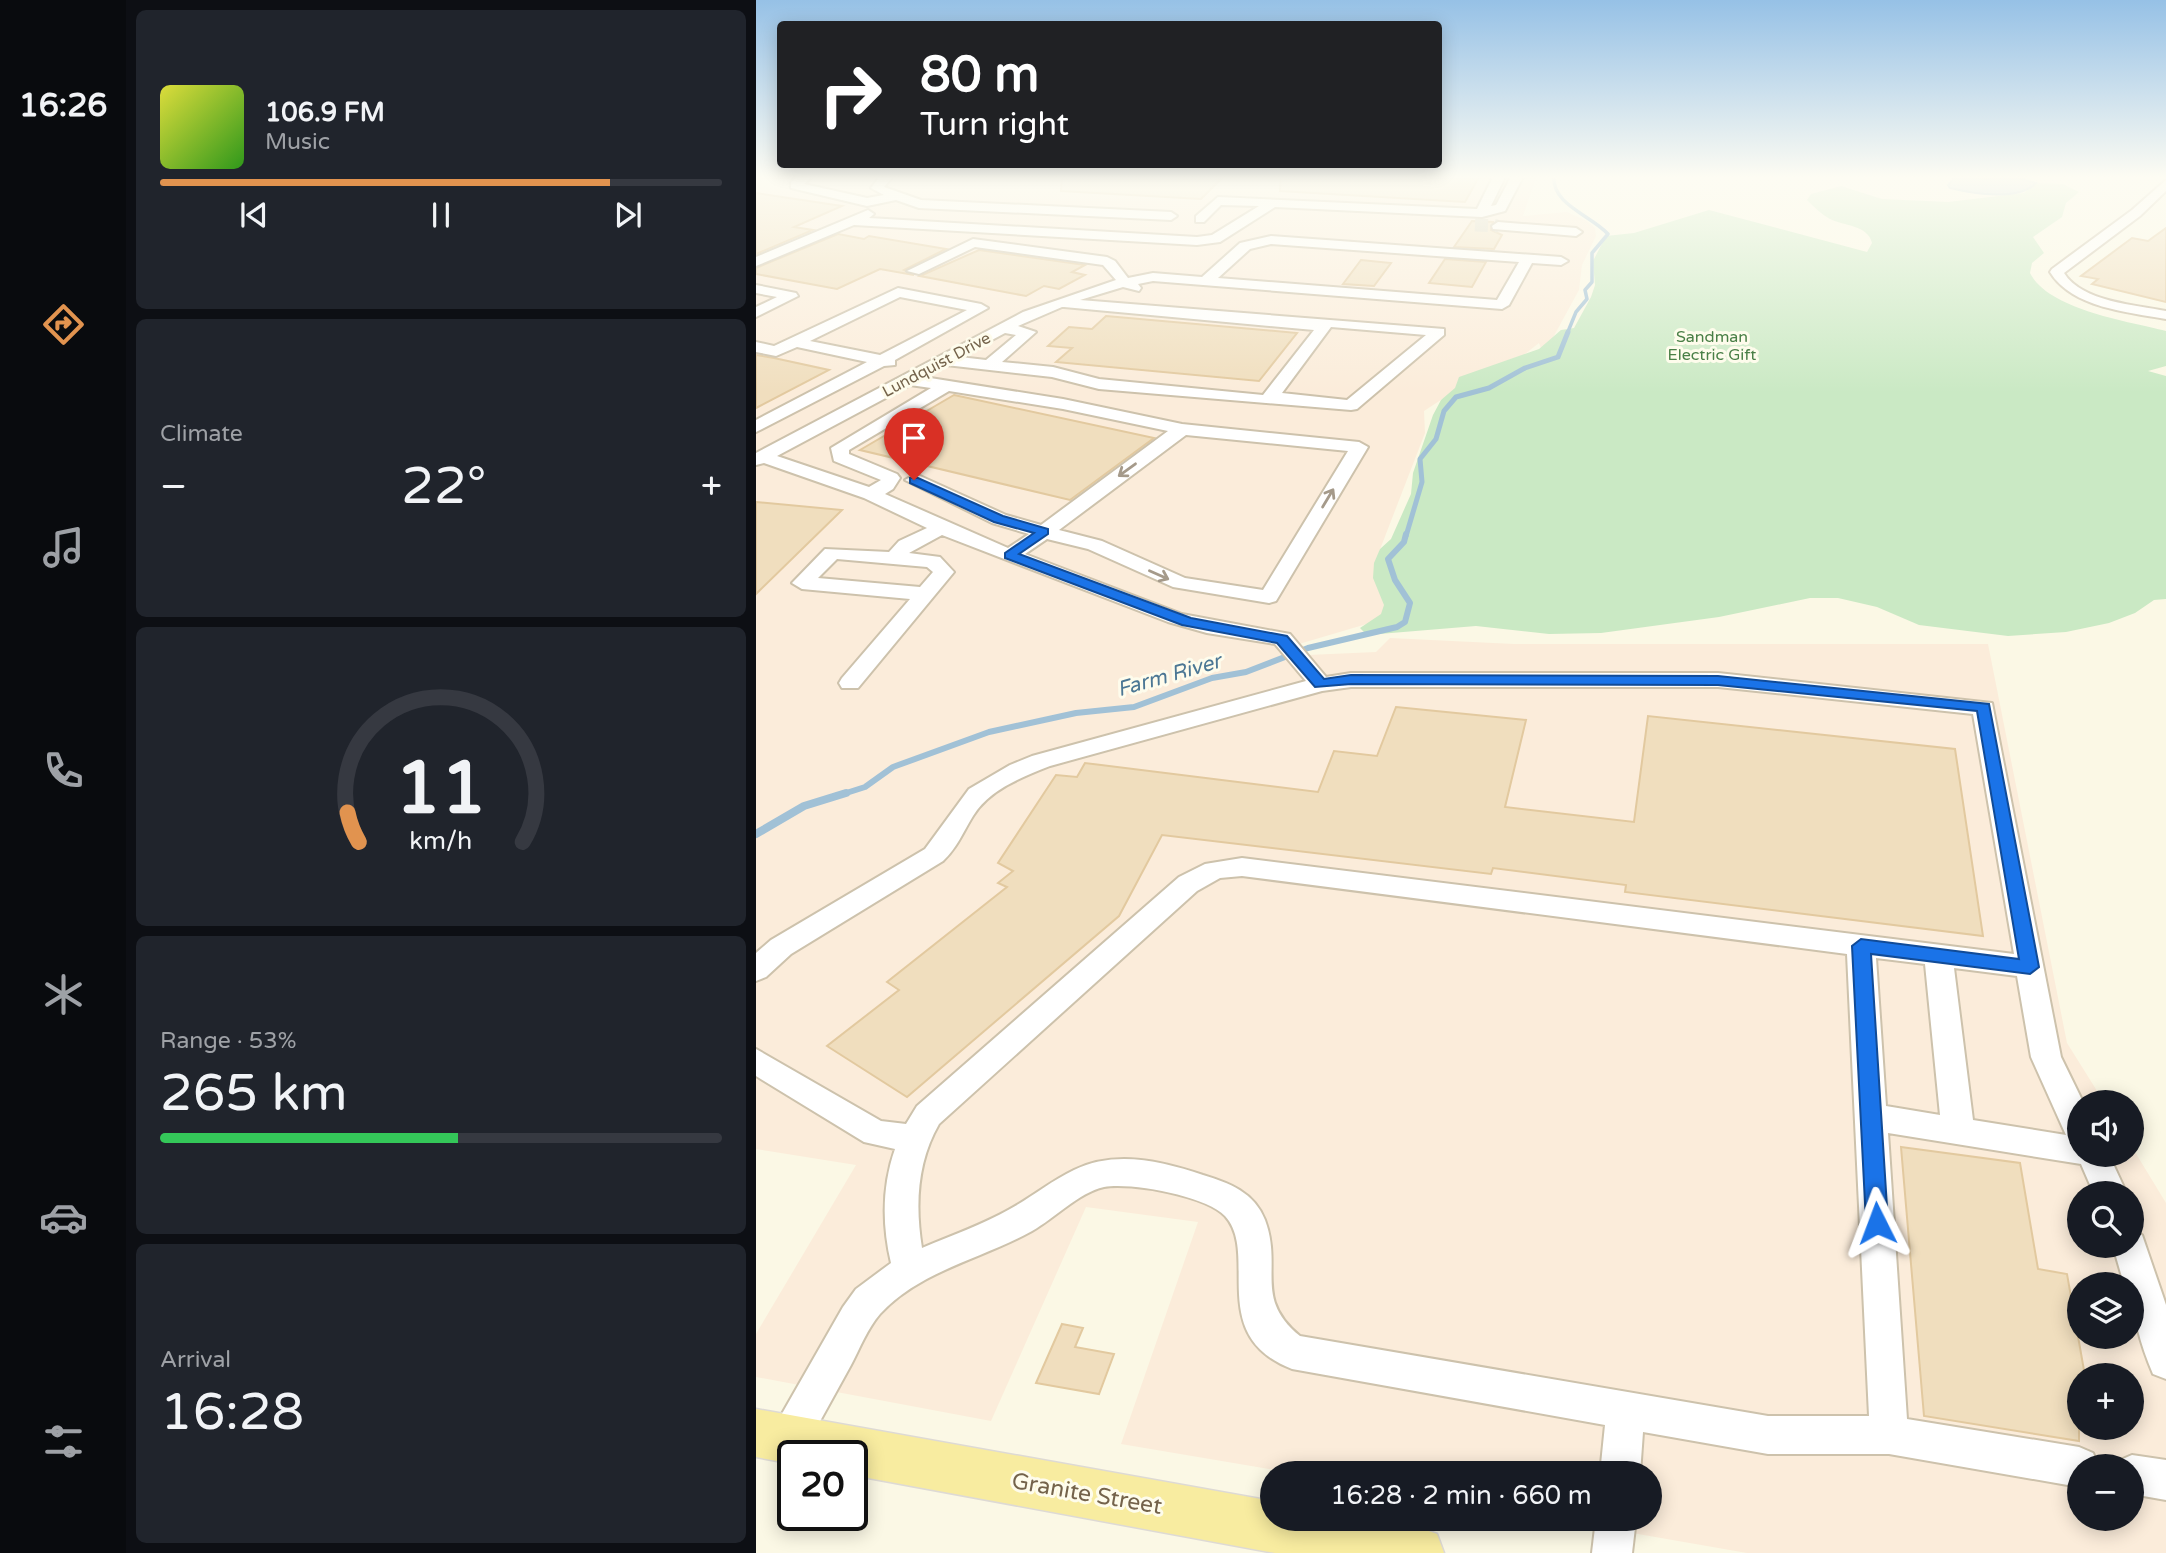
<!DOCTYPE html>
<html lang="en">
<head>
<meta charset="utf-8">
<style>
	body { margin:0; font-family:"Varela Round",sans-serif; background:#20242c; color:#f1f3f6; height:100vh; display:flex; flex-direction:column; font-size:26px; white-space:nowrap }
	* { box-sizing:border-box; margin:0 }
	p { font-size:23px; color:#9ea1a6 }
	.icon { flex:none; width:38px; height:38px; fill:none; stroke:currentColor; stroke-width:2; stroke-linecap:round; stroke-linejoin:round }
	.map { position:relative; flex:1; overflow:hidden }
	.drawer { display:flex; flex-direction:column; gap:10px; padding:10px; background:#0d0f14; width:630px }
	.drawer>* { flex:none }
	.hud { position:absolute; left:21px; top:21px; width:665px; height:147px; border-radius:7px; box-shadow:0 4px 18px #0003; background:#202124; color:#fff; overflow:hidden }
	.buttons { position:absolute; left:1311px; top:1090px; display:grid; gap:14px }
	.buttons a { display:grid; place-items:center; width:77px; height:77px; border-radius:50%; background:#171b24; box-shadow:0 4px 18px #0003; font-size:35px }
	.speed { position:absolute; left:21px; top:1440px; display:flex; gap:14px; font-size:35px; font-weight:700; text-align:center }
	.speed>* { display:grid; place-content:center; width:91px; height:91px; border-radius:50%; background:#171b24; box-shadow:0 4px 18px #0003; line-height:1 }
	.speed .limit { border:4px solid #111; border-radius:10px; background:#fff; color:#111 }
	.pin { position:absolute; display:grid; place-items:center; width:60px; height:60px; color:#fff; margin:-72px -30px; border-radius:50% 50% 50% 0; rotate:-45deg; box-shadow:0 0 7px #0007 }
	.pin .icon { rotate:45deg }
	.me { position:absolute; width:77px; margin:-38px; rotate:357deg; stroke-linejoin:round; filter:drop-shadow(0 0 5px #0008) }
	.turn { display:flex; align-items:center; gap:24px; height:147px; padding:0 28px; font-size:32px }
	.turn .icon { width:91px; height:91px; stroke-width:2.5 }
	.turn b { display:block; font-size:49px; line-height:60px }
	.big { font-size:52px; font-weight:600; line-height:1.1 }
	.drawer .card { flex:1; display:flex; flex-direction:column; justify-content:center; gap:10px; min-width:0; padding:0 24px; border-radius:10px; background:#20242c }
	.drawer .dial { align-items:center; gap:0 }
	.dial svg { height:182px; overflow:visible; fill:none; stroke:#363941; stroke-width:7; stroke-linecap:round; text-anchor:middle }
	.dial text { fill:#f1f3f6; stroke:none }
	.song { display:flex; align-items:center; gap:21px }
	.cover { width:84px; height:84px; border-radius:10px; background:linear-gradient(135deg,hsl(60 70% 55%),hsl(110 70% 35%)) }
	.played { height:7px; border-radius:4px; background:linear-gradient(90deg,#e1934f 80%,#363941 80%) }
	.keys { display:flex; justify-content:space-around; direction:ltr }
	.heat { display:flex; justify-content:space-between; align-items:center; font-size:38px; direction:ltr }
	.charge { height:10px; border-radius:5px; background:linear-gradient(90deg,#34c759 53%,#363941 0) }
	.trip { position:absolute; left:504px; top:1461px; width:402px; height:70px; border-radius:35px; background:#171b24; box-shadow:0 4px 18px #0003; font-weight:600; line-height:70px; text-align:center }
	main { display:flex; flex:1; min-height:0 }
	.tab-bar { display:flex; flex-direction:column; width:126px; justify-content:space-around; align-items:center; background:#090b0e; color:#9ea1a6 }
	.tab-bar .icon { width:49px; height:49px }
	.tab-bar .on { color:#e1934f }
	.tab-bar b { font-size:32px; color:#f1f3f6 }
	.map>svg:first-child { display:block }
	.commercial { fill:#fbecda; fill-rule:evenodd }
	.green { fill:#cae9c4 }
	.water { fill:#bbd4e4; stroke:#a1c1d6; stroke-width:2 }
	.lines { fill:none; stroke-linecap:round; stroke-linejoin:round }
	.stream-far3 { stroke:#a1c1d6; stroke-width:3.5 }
	.stream-far2 { stroke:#a1c1d6; stroke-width:5 }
	.stream-far1 { stroke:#a1c1d6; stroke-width:6 }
	.stream { stroke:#a1c1d6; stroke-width:8 }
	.building { fill:#f0debe; stroke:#e2c99f; stroke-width:2 }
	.minor-tunnel { stroke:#d9d3be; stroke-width:13; stroke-dasharray:13 7; stroke-linecap:butt }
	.minor-casing { stroke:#cdc2ac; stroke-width:4 }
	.major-casing { stroke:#dedad4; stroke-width:3 }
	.minor { fill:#fff; fill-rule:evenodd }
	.major { fill:#f8eca0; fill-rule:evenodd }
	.oneway { stroke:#a59a8a }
	.route { fill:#1a73e8; stroke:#114b97; stroke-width:2 }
	.labels { text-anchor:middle; stroke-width:6; stroke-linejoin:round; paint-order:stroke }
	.far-park-label { font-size:16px; fill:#497f46; stroke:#fefcec }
	.far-street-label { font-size:16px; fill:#74634b; stroke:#fefcec }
	.water-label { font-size:21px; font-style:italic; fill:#4c7794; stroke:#fefcec }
	.near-street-label { font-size:23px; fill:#74634b; stroke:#fefcec }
</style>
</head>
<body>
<main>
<nav class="tab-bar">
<b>16:26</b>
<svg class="icon on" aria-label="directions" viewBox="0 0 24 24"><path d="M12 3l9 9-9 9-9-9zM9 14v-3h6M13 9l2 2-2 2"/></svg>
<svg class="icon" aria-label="music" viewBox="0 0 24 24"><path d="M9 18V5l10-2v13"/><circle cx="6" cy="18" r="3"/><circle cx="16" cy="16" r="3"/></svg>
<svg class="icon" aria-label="phone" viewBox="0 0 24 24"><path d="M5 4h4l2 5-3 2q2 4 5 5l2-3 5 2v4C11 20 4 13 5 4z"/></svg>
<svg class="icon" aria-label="climate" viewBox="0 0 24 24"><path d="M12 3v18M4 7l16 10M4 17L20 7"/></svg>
<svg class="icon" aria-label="car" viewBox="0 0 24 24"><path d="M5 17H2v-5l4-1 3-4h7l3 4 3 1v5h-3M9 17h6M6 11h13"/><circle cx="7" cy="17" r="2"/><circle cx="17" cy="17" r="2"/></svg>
<svg class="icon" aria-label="filters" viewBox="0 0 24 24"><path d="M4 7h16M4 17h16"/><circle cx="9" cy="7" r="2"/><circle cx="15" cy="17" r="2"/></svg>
</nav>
<section class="drawer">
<div class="card">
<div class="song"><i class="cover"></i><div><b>106.9 FM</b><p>Music</p></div></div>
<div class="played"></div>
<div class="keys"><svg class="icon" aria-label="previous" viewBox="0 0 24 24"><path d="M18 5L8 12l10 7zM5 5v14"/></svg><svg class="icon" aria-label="pause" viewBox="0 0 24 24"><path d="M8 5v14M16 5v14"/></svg><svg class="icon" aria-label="next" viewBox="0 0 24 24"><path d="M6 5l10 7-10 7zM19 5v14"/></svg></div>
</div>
<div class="card"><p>Climate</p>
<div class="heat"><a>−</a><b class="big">22°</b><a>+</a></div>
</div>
<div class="card dial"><svg viewBox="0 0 100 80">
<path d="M14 69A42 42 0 1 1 86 69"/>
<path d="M14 69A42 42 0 0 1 9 56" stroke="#e1934f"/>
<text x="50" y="56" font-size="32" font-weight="700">11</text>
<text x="50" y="72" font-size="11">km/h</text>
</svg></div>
<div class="card"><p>Range · 53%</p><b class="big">265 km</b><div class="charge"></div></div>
<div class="card"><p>Arrival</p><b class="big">16:28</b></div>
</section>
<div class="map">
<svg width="1410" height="1553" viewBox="0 0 1410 1553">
	<rect width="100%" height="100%" fill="#fbf8e5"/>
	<path class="commercial" d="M 781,175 L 767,216 L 811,212 L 831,221 L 839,228 L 840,236 L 826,265 L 823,290 L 793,345 L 786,351 L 783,343 L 765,357 L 697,392 L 668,411 L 669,433 L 623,552 L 631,618 L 543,644 L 552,655 L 620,652 L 634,638 L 758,644 L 1232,644 L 1311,1043 L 1348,1102 L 1323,1102 L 1323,1155 L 1376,1155 L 1376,1147 L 1410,1203 L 1410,1553 L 991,1553 L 796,1519 L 894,1519 L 894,1474 L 536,1473 L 365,1444 L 442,1222 L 330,1207 L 235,1421 L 0,1377 L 0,1334 L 100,1165 L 0,1149 L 0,176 ZM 1323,1194 L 1376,1194 L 1376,1246 L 1323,1246 ZM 1323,1284 L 1376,1284 L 1376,1337 L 1323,1337 ZM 1323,1376 L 1376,1376 L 1376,1428 L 1323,1428 ZM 1323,1466 L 1376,1466 L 1376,1519 L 1323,1519 Z"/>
	<path class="green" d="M 1280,183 L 1307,184 L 1323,192 L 1310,203 L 1306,217 L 1277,237 L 1288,253 L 1276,263 L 1274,273 C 1293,310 1372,321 1410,331 L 1410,366 L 1392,371 L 1410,376 L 1410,599 L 1398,600 L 1379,613 L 1353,623 L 1310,632 L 1252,636 L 1163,625 L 1121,607 L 1082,598 L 1054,598 L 963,617 L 845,633 L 793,634 L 720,626 L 611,635 L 604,628 L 625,614 L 628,605 L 617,578 L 618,563 L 624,549 L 635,539 L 655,494 L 657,473 L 677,415 L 685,400 L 699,388 L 703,377 L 783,349 L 805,330 L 818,328 L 835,297 L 839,285 L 837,261 L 850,236 L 878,233 L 953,210 L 1111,252 L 1116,243 C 1112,225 1088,226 1074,219 C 1065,214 1058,207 1051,200 L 1055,194 L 1085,186 L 1126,199 L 1192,202 L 1268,193 Z"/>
	<path class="water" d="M 1201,175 L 1230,179 L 1256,176 L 1280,183 C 1263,201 1219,194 1194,188 L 1192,185 Z"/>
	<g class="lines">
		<path class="stream-far3" d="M 798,175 C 795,205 835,215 852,234 L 836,253 L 836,282 L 829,290 L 831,299 L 820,312 L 811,334"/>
		<polyline class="stream-far2" points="650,536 666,482 664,459 680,439 688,411 700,397 733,388 769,368 802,357 812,332"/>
		<polyline class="stream-far1" points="84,795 109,787 137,767 233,732 320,713 378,707 456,678 490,672 552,648 641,627 649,622 654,603 639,580 632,559 648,542 650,534"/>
		<polyline class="stream" points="0,834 48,806 90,793"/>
	</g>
	<g class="building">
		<polygon points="306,175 469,175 445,199 305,191"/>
		<polygon points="525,175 724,175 709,202 524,191"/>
		<polygon points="0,193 86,206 38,227 57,230 0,254"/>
		<polygon points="716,221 737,222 735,230 746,235 738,249 698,247"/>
		<polygon points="1410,228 1410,302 1336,284 1342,279 1325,276 1376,238 1392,241"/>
		<polygon points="82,234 108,239 113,236 190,249 148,270 158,275 124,269 81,289 0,274 0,268"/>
		<polygon points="223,250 329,265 316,272 329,275 303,289 288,286 270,296 164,276"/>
		<polygon points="689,259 730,262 716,287 673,283"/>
		<polygon points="605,260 635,263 618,286 587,284"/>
		<polygon points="350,316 541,333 503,381 300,362 316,348 292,346 313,327 336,329"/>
		<polygon points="0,355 18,358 73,370 0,408"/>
		<polygon points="198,395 398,438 314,500 104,450"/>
		<polygon points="0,502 86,510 0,594"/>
		<polygon points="640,707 770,720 749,807 878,822 892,716 1199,749 1227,936 869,892 870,885 737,868 735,874 406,835 363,916 151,1097 71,1046 143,990 131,982 251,887 242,883 257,871 242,863 300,775 321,777 329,763 562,792 578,751 621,756"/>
		<polygon points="1145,1147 1264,1163 1282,1269 1311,1274 1329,1376 1323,1376 1323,1441 1168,1416"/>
		<polygon points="306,1324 327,1328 319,1347 358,1354 343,1394 280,1383"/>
	</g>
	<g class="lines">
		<polyline class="minor-tunnel" points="719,225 742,226"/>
		<g class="minor-casing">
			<g id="minor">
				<polygon points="44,175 58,175 48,184 111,198 128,195 115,188 125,175 138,175 128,187 165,200 415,212 421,216 415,220 163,208 140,200 111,206 35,188 35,182"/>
				<polygon points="738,175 750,175 735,206 740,205 756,175 768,175 749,211 726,217 519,207 464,242 441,245 98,225 0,266 0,257 112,210 118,214 113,218 441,237 456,235 503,206 465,205 448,222 440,222 440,216 462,197 721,209"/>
				<path d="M 1410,180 L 1410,191 L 1384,216 L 1308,273 C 1326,302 1380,305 1410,311 L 1410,319 C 1372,312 1316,308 1294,272 L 1296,269 L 1376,210 Z"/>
				<polygon points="742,222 820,228 826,232 820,236 737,229 736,226"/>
				<path d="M 515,236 L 805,257 L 812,261 L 805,265 L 776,263 L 753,305 L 746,309 L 397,281 L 382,284 L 385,288 L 383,291 L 367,287 L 324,300 L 688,329 L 688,335 L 601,409 L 595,410 L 343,389 L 296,377 L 190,365 L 168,377 L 307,399 L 426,424 L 603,442 L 612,447 L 520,601 L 513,603 L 417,587 L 332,549 L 291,539 L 269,554 L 426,614 L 534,634 L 570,677 L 595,673 L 962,673 L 1236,703 L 1305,1057 L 1327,1102 L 1323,1102 L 1323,1155 L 1353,1155 L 1371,1194 L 1338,1194 L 1325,1164 L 1132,1133 L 1151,1419 L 1323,1447 L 1337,1453 L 1342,1466 L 1323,1466 L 1323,1487 L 1133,1454 L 1012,1454 L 887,1432 L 884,1474 L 844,1474 L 849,1425 L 536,1369 C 449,1335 504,1254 469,1216 C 450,1196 375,1182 348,1187 C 322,1193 299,1218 276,1231 C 226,1259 163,1271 124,1314 C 111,1329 104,1348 95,1365 C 79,1394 63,1423 47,1452 L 33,1458 L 19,1452 L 14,1439 L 19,1426 L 87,1307 L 100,1289 L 135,1263 C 126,1225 126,1186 139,1149 L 108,1142 L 0,1076 L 0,1049 L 125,1121 L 150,1124 L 161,1106 L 423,877 L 449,864 L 486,858 L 1258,954 L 1217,714 L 962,687 L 595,687 L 566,691 L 294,766 C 266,777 233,790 217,816 C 207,832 201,848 187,861 L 35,954 L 10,977 L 0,981 L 0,953 L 15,940 L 169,849 L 213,789 L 254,765 L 276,756 L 550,681 L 519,644 L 451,633 L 412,622 L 186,535 L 153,553 L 184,557 L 198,572 L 102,688 L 86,688 L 83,683 L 86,678 L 154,599 L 46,589 L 36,583 L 69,549 L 133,552 L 143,541 L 171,528 L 108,498 L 8,463 L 0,465 L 0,453 L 267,312 L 360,280 L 347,265 L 219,247 L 163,274 L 151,271 L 217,239 L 351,257 L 359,261 L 372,278 L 397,273 L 446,277 L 484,243 ZM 515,244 L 763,262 L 741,300 L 462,278 L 494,249 ZM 306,307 L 308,307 L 558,330 L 507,395 L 343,379 L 297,367 L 246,362 L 280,332 L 262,326 ZM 575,327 L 670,335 L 591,400 L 526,393 ZM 249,333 L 260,335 L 230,360 L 204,357 ZM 154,385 L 175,388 L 75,448 L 78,461 L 125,480 L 113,487 L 21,456 ZM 193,391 L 307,409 L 412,431 L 285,525 L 250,515 L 164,476 L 158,475 L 149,480 L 236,523 L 273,534 L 252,548 L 129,494 L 137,489 L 144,478 L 141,474 L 93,454 L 93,450 ZM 430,435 L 592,451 L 507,590 L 429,578 L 346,541 L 303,530 ZM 81,559 L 171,567 L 177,572 L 164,587 L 62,578 ZM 486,876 L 1091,954 L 1113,1416 L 1012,1416 L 544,1336 C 497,1298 527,1268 509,1220 C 498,1192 473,1183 447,1175 C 405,1161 359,1150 318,1170 C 295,1181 276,1197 254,1209 C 226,1225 196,1235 166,1248 C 159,1205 161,1162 183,1124 L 441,891 L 464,878 ZM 1120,958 L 1169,964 L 1184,1115 L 1130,1106 ZM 1198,968 L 1261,976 L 1275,1057 L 1310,1135 L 1217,1120 Z"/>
				<polygon points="0,285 40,293 42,296 0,317 0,307 21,297 0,293"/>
				<path d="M 142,288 L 225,304 L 232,308 L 139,360 L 139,365 L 128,366 L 0,432 L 0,420 L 111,362 L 41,347 L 20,356 L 0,352 L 0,342 L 18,346 ZM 144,297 L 211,310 L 124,355 L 54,341 Z"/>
				<path d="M 1376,1231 L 1386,1235 L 1410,1305 L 1410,1379 L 1397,1374 C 1385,1346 1376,1315 1376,1284 L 1368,1284 L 1357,1246 L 1376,1246 Z"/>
				<polygon points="1376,1455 1410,1460 1410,1500 1376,1494 1376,1466 1360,1466 1362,1461"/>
				<polygon points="840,1519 880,1519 876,1553 836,1553"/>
			</g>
		</g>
		<g class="major-casing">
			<path id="major" d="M 0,1409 L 516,1501 L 516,1519 C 571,1519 629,1513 681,1534 L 688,1553 L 519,1553 L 96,1475 L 96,1456 L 37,1456 L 37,1464 L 0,1457 Z"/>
		</g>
		<use href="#minor" class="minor"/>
		<use href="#major" class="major"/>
	</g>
	<defs><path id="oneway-shaft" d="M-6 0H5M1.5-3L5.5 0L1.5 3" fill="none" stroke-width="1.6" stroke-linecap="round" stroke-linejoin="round" transform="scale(1.75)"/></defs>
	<g class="oneway">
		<use href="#oneway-shaft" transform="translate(371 470) rotate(144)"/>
		<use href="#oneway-shaft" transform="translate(572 498) rotate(-59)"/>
		<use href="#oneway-shaft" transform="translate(403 575) rotate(24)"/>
	</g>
	<linearGradient id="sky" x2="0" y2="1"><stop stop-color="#96c1e6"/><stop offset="0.45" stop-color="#fdfcf3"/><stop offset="1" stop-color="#fdfcf3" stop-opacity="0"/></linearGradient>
	<rect width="1410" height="393" fill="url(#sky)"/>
	<polygon class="route" points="154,478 162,478 247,516 292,529 292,534 263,554 435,618 531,636 568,679 595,675 962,676 1233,704 1283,967 1274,974 1115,954 1132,1223 1129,1230 1121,1233 1113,1230 1110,1223 1096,946 1105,939 1263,959 1221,711 962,685 595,684 559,687 521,643 426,625 249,558 249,553 278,533 238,522 154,483"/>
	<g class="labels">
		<g class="far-park-label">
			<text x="956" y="342">Sandman<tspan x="956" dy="18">Electric Gift</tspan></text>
		</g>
		<g class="far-street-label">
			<text transform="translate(180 364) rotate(-28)" y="6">Lundquist Drive</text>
		</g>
		<g class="water-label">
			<text transform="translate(413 675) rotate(-16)" y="7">Farm River</text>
		</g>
		<g class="near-street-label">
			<text transform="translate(331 1493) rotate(10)" y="8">Granite Street</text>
		</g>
	</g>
</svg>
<div class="buttons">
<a><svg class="icon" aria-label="sound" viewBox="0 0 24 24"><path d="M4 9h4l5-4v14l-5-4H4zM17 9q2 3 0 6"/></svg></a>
<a><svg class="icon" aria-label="search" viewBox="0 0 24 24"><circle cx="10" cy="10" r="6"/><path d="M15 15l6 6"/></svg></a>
<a><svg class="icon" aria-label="layers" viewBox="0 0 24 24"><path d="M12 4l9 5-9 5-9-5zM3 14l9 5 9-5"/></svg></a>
<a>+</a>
<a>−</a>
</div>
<div class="speed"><div class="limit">20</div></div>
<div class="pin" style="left:158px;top:480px;background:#d93025"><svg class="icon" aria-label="arrive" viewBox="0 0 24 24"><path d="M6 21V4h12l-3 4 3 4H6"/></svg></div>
<svg class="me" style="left:1121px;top:1223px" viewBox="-20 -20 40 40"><path d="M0-17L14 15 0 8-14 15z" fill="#1a73e8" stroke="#fff" stroke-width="4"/></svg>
<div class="trip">16:28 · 2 min · 660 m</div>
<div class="hud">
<div class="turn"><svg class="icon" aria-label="right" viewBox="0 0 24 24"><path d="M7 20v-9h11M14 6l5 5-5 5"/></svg><div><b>80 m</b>Turn right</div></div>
</div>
</div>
</main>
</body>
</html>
